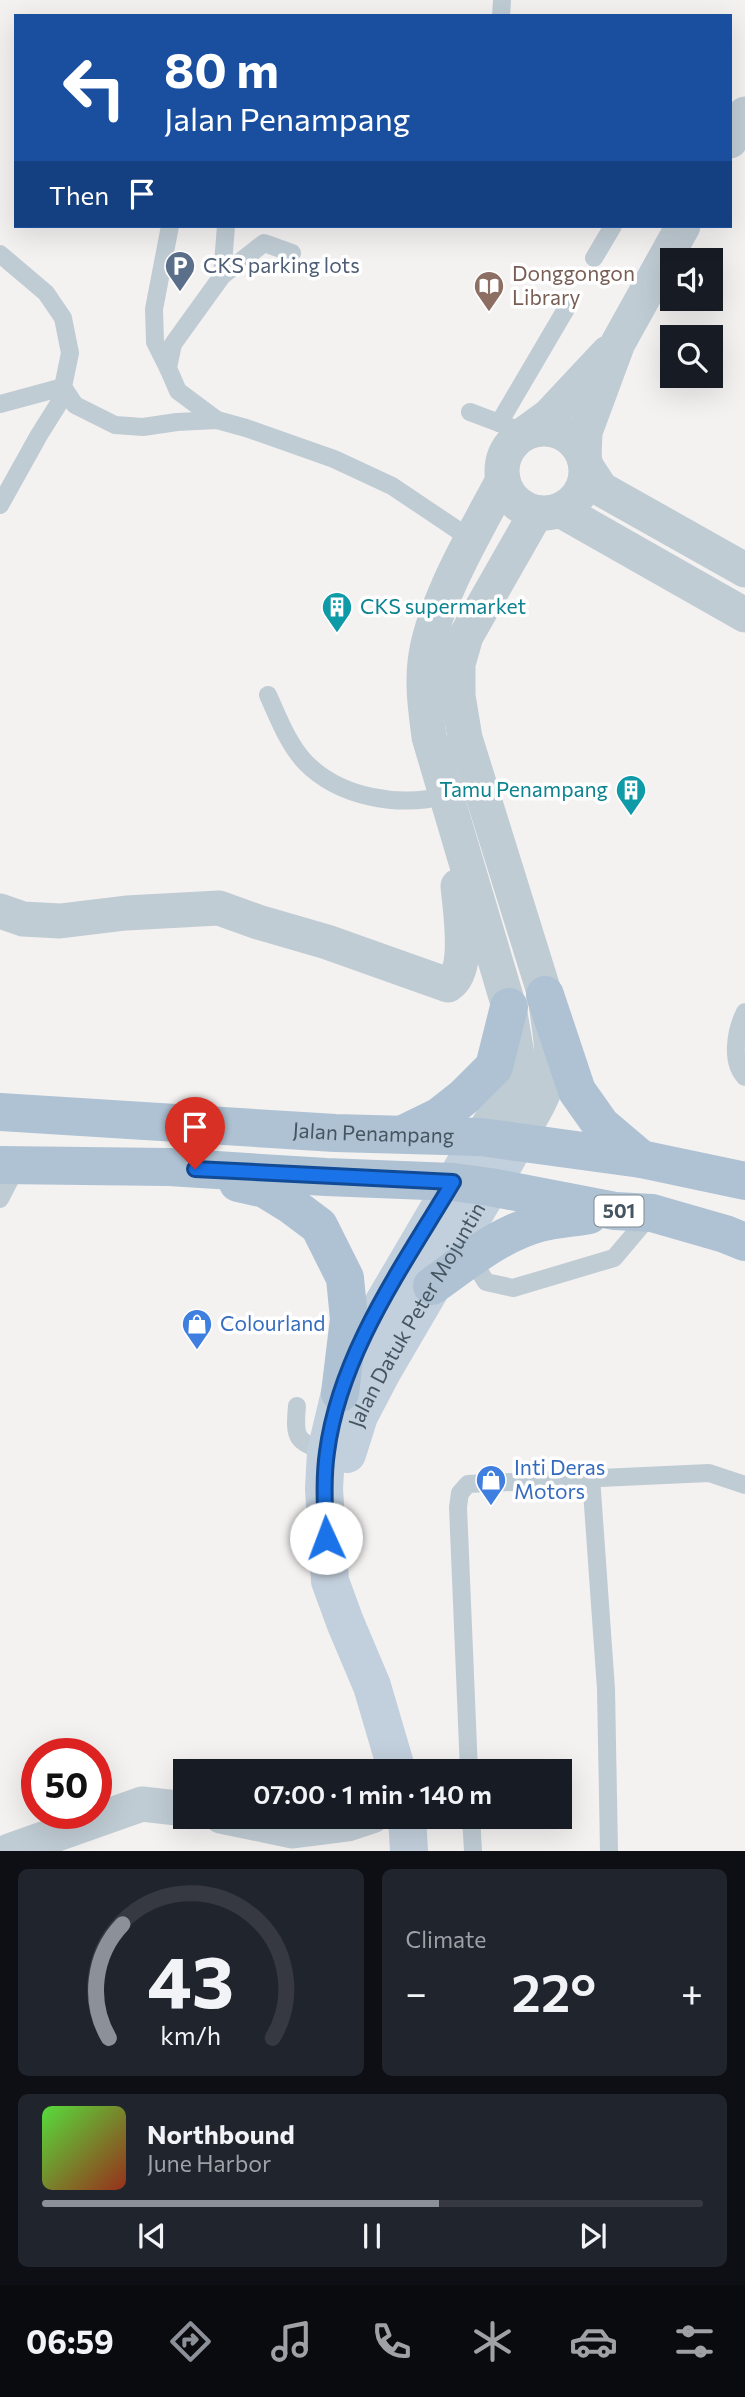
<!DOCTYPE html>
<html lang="en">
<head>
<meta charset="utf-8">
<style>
	body { margin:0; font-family:Commissioner,sans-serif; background:#20242c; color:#f1f3f6; height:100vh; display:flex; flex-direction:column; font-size:26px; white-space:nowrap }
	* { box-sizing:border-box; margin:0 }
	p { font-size:23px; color:#9ea1a6 }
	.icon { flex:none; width:38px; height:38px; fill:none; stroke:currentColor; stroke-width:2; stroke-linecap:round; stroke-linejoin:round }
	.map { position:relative; height:1851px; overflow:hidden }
	.details { display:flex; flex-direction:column; gap:18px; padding:18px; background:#0d0f14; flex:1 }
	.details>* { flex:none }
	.banner { position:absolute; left:14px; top:14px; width:718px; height:214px; border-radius:0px; box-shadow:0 7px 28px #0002; background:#1a4fa0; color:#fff; overflow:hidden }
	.buttons { position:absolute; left:660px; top:248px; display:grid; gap:14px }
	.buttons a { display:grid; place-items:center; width:63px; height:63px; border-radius:0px; background:#171b24; box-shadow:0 7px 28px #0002; font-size:35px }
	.speed { position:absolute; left:21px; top:1738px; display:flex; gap:14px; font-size:35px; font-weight:700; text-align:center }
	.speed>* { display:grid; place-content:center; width:91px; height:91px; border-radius:50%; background:#171b24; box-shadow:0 7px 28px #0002; line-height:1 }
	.speed .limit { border:10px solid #d22; background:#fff; color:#111 }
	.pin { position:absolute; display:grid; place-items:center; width:60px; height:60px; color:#fff; margin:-72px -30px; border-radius:50% 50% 50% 0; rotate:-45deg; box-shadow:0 0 7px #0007 }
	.pin .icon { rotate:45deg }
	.me { position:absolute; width:77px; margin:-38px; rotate:358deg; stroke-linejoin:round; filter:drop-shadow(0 0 5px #0008) }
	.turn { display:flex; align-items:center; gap:24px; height:147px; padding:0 35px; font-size:32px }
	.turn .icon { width:91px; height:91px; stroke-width:2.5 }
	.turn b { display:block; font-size:49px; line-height:60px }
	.then { display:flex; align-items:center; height:66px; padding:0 35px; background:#0003; gap:14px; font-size:26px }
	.big { font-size:52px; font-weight:600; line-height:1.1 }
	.details .card { flex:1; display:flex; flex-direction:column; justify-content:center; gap:10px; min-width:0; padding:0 24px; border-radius:10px; background:#20242c }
	.details .dial { align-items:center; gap:0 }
	.dial svg { height:182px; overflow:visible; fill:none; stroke:#363941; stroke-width:7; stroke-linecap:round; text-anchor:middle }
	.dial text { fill:#f1f3f6; stroke:none }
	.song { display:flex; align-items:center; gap:21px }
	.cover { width:84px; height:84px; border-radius:10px; background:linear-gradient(135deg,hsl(110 70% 55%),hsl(10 70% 35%)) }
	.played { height:7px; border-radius:4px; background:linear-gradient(90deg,#8c9099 60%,#363941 60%) }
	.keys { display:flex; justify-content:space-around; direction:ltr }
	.heat { display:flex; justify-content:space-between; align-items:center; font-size:38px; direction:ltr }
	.details .tiles { flex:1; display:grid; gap:18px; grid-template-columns:1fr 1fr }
	.card:last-child { grid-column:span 2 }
	.trip { position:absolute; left:173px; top:1759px; width:399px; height:70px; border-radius:0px; background:#171b24; box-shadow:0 7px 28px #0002; font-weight:600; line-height:70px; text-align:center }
	.tabs { display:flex; height:112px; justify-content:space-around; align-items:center; background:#090b0e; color:#9ea1a6 }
	.tabs .icon { width:49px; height:49px }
	.tabs .on { color:#8c9099 }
	.tabs b { font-size:32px; color:#f1f3f6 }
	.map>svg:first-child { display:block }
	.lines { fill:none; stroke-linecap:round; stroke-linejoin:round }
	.service { stroke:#c0ccd4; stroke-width:18 }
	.minor { stroke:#c0ccd4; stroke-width:35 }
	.secondary { stroke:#c2cfdc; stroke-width:38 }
	.primary { stroke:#aec2d3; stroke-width:38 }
	.route-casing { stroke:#114b97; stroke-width:18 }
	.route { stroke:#1a73e8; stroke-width:12 }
	.labels { text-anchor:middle; stroke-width:7; stroke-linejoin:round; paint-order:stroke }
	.shield { fill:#fff; stroke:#7e8990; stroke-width:2 }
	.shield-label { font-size:19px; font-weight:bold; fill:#465661 }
	.service-label { font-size:21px; fill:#4e5e75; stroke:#fff; text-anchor:start }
	.education-label { font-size:21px; fill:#785e54; stroke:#fff; text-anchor:start }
	.culture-label { font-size:21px; fill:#0d838f; stroke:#fff; text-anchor:start }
	.street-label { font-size:21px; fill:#465661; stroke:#fff }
	.shop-label { font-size:21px; fill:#366cbe; stroke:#fff; text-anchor:start }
</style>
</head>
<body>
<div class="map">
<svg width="745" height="1851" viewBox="0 0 745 1851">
	<rect width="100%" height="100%" fill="#f4f1f1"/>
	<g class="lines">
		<g class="service">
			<polyline points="501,16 502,0"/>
			<polyline points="0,254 46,293 63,318 70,353 63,387 75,405 115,425 143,427 177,422 217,420 246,428 334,459 392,486 471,539"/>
			<polyline points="594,258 613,226"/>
			<polyline points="222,276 226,226"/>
			<polyline points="168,368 155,342 154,309 170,226"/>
			<polyline points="0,404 63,387"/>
			<polyline points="470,412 510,427"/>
			<polyline points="217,420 178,391 168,368 173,344 222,276 264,243 292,253"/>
			<polyline points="499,423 566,309"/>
			<polyline points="0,505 39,435 66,392"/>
			<path d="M 268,695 C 278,717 288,744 305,762 C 340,798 400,808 447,795"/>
			<path d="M 745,1012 C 736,1030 730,1061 745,1077"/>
			<polyline points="0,1199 17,1166"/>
			<polyline points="471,1258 486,1282 513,1288 614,1258 652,1213"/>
			<path d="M 297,1406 C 294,1439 296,1441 326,1452"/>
			<polyline points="591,1477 606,1689 609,1851"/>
			<polyline points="469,1771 458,1507 460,1493 468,1484 709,1473 745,1485"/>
			<polyline points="471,1816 473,1851"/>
		</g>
		<g class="minor">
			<polyline points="730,141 745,114"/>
			<circle cx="544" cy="471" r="42"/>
			<polyline points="527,432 549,416 608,353"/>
			<polyline points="584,458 585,432 618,343 683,226"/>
			<polyline points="586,466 601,489 745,570"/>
			<polyline points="560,510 745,615"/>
			<path d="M 0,911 L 23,919 L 60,921 L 126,913 L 219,908 L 258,922 L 327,942 L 448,985 C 471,971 460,910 458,886"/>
			<path d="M 481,1137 L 510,1091 L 518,1061 L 509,1007 L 429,737 C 426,712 422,687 425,662 C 431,606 476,531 503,480"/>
			<path d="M 517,1141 C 529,1120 545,1097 550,1072 C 555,1050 547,1017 545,995 L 465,738 L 458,696 L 458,664 L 466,636 L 536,513"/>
			<polyline points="221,1816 293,1831 348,1824 372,1816"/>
			<polyline points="9,1851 142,1804 186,1809"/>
		</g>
		<g class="secondary">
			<path id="s1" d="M 347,1454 L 359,1416 L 382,1372 L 517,1141"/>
			<polyline points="397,1771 372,1686 345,1622 330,1581 324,1489 326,1452 340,1393 364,1336 481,1137"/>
			<polyline points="407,1816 409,1851"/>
		</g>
		<g class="primary">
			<polyline points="545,995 577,1091 601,1125 641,1159"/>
			<path id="s2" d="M 0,1112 L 335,1133 L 481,1137 L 641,1159 L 745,1181"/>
			<polyline points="403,1134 440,1116 464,1097 494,1067 509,1007"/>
			<polyline points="0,1165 169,1167 326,1177 453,1182 490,1187 615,1211 652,1213 725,1234 745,1242"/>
			<polyline points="238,1183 265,1189 291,1205 319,1226 345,1278 349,1319 340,1393"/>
			<path d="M 432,1286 C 466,1262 499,1234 540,1223 C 556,1219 573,1218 589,1215"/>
		</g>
	</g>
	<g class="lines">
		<g class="route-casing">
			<path id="route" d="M 195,1169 L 453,1182 C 403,1266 340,1353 327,1452 C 323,1480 325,1509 326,1538"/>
		</g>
		<use href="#route" class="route"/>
	</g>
	<defs>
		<g id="parking-pin" transform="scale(1.575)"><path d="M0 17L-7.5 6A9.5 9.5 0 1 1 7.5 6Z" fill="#5c6f8a" stroke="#fff"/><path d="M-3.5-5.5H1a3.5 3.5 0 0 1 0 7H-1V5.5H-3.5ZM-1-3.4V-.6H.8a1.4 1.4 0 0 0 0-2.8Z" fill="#fff"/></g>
		<g id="library-pin" transform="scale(1.575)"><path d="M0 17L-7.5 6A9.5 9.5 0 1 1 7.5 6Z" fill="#8d6e63" stroke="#fff"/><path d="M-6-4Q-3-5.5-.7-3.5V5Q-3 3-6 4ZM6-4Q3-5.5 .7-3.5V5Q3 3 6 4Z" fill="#fff"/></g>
		<g id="building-pin" transform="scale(1.575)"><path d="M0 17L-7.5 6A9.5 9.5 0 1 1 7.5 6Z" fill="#0f9aa8" stroke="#fff"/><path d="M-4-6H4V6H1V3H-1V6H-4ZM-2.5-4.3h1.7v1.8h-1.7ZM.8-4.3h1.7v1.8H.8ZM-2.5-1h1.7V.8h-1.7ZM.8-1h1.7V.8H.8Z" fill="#fff"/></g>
		<g id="shop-pin" transform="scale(1.575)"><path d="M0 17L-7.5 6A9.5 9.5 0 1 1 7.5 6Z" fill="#3f7fe0" stroke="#fff"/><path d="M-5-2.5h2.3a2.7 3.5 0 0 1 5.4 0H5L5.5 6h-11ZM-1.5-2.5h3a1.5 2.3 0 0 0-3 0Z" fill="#fff"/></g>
	</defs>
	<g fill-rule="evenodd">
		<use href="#parking-pin" x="180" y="266"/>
		<use href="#library-pin" x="489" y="286"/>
		<use href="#building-pin" x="337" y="607"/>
		<use href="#building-pin" x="631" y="790"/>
		<use href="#shop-pin" x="197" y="1324"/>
		<use href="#shop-pin" x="491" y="1480"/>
	</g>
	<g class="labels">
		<rect class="shield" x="594.5" y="1195.5" width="49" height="31" rx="5"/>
		<g class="shield-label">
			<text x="619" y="1218">501</text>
		</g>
		<g class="service-label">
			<text x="203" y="273">CKS parking lots</text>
		</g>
		<g class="education-label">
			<text x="512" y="281">Donggongon<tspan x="512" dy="24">Library</tspan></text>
		</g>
		<g class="culture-label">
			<text x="360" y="614">CKS supermarket</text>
			<text x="608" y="797" text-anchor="end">Tamu Penampang</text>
		</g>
		<g class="street-label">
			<text dy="7" stroke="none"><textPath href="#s2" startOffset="374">Jalan Penampang</textPath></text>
			<text dy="7" stroke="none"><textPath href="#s1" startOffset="156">Jalan Datuk Peter Mojuntin</textPath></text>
		</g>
		<g class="shop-label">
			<text x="220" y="1331">Colourland</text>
			<text x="514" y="1475">Inti Deras<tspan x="514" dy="24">Motors</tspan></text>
		</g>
	</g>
</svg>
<div class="buttons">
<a><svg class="icon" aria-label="sound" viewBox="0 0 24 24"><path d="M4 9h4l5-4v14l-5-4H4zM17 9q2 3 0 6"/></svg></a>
<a><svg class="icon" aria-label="search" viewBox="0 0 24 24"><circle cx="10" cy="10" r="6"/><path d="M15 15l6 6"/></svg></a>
</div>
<div class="speed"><div class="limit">50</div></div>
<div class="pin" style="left:195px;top:1169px;background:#d93025"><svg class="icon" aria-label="arrive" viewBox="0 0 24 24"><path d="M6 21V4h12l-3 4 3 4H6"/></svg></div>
<svg class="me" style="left:326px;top:1538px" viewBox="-20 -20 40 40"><circle r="19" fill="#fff"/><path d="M0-13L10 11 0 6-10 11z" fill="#1a73e8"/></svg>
<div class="trip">07:00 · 1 min · 140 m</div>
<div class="banner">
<div class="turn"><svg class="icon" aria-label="left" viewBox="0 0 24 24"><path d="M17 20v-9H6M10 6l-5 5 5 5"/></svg><div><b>80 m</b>Jalan Penampang</div></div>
<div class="then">Then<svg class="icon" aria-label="arrive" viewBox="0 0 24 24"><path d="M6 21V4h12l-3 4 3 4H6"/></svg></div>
</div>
</div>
<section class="details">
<div class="tiles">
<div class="card dial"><svg viewBox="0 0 100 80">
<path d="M14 69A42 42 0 1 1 86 69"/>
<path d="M14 69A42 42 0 0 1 20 19" stroke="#8c9099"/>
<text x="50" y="56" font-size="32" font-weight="700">43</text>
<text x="50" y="72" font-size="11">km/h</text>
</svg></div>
<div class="card"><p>Climate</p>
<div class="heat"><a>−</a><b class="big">22°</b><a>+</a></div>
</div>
<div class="card">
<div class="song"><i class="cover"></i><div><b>Northbound</b><p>June Harbor</p></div></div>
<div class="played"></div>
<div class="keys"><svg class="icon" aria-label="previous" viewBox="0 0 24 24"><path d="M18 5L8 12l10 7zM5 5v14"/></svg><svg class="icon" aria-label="pause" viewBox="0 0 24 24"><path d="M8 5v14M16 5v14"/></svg><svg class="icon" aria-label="next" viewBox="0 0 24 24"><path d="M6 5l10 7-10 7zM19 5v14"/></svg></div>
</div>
</div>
</section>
<nav class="tabs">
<b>06:59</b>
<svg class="icon on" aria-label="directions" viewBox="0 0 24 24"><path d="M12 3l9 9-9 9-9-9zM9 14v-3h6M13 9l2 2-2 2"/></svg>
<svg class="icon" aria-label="music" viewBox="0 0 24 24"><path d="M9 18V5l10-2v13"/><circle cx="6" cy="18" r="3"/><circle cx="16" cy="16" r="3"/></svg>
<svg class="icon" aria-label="phone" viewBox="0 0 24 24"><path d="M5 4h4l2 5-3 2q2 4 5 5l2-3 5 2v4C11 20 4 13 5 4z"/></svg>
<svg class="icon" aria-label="climate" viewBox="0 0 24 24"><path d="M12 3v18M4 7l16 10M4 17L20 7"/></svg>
<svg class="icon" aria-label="car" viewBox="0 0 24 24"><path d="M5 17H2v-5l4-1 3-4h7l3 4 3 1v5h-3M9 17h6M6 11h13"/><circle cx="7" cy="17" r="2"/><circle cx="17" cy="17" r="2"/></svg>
<svg class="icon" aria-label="filters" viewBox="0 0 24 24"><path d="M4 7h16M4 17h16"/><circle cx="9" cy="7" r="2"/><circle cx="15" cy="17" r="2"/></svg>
</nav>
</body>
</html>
